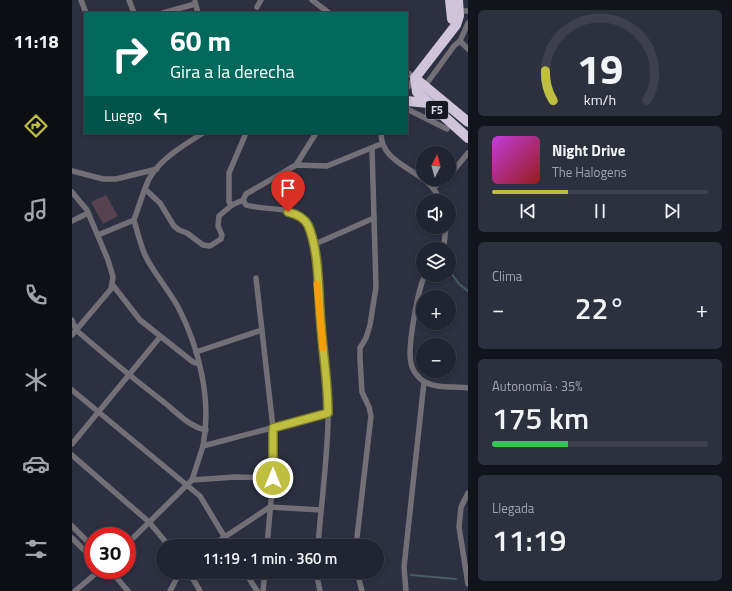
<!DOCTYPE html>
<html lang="es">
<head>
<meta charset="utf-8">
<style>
	body { margin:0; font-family:"Titillium Web",sans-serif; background:#2d303d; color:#f1f3f6; height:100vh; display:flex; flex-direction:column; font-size:15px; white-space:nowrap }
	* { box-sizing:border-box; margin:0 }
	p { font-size:13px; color:#a2a4ab }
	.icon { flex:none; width:22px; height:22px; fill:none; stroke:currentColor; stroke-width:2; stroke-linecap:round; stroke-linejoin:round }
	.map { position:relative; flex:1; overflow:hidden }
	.sheet { display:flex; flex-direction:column; gap:10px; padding:10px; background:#12141b; width:264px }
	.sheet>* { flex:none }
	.banner { position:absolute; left:12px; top:12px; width:324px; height:122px; border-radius:0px; box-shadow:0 2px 6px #0003,0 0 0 1px #3e414d; background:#00695c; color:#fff; overflow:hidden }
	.needle { width:26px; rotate:6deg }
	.buttons { position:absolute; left:344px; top:146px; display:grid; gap:8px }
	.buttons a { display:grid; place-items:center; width:40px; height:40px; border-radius:50%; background:#212431; box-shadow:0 2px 6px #0003,0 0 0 1px #3e414d; font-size:20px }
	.speed { position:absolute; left:12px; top:527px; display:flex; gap:8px; font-size:20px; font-weight:700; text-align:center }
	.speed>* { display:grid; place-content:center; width:52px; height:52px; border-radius:50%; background:#212431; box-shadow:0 2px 6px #0003,0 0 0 1px #3e414d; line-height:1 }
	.speed .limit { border:6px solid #d22; background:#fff; color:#111 }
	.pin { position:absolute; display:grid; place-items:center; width:34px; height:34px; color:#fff; margin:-41px -17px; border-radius:50% 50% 50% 0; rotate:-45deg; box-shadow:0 0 4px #0007 }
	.pin .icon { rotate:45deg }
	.me { position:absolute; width:44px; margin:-22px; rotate:0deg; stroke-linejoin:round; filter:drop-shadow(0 0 3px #0008) }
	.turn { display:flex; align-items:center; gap:14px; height:84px; padding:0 20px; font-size:18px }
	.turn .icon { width:52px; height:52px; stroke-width:2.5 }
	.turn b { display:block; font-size:28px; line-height:34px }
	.then { display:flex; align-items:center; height:38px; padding:0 20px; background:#0003; gap:8px; font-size:15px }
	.big { font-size:30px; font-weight:600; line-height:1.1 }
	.sheet .widget { flex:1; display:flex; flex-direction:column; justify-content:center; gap:6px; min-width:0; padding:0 14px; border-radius:6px; background:#2d303d }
	.sheet .dial { align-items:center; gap:0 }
	.dial svg { height:104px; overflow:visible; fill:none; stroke:#3e414d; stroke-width:7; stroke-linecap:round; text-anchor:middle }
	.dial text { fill:#f1f3f6; stroke:none }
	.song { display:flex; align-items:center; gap:12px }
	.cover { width:48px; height:48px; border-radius:6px; background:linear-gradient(135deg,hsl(290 70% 55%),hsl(0 70% 35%)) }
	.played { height:4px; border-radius:2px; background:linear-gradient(90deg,#bfbe41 35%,#3e414d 35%) }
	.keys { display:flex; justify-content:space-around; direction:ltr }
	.heat { display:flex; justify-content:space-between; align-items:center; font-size:22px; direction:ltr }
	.charge { height:6px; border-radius:3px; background:linear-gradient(90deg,#34c759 35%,#3e414d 0) }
	.trip { position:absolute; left:84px; top:539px; width:228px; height:40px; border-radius:20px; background:#212431; box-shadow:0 2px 6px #0003,0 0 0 1px #3e414d; font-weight:600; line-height:40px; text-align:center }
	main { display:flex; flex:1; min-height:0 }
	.tab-bar { display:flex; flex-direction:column; width:72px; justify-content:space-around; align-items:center; background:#0d0e14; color:#a2a4ab }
	.tab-bar .icon { width:28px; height:28px }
	.tab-bar .on { color:#bfbe41 }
	.tab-bar b { font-size:18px; color:#f1f3f6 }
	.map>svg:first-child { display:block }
	.pitch { fill:#58424f }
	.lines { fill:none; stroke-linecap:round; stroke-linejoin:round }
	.stream { stroke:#485e64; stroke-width:2 }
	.street { stroke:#736f77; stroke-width:5.5 }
	.highway { stroke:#cfc4d9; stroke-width:10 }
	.route-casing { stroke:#7c7c2a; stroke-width:10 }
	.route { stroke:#bfbe41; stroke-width:7 }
	.slow { stroke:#f59e0b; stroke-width:7 }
	.labels { text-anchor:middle; stroke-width:4; stroke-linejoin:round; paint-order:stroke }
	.shield { fill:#171820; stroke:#a0a3ad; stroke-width:1 }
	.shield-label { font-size:11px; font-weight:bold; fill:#dbdeea }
</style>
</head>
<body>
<main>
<nav class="tab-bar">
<b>11:18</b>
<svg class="icon on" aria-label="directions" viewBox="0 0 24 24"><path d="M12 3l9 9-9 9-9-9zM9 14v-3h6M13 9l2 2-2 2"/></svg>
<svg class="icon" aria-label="music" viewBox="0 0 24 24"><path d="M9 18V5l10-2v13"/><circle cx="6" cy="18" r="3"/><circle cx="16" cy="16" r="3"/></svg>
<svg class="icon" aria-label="phone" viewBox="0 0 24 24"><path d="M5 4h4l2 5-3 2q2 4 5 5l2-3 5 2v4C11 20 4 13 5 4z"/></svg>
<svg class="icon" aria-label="climate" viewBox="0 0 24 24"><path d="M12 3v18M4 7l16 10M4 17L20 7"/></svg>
<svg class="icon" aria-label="car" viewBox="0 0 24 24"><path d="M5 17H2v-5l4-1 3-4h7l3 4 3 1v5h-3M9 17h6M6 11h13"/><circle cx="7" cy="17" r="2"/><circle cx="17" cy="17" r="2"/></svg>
<svg class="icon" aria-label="filters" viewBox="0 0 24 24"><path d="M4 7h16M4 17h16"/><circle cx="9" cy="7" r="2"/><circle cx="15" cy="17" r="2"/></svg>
</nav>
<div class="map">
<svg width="396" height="591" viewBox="0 0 396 591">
	<rect width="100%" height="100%" fill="#2c3041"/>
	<polygon class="pitch" points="34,195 46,216 31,224 19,202"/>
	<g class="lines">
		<g class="stream">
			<polyline points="377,270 387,284 396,291"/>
			<polyline points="339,575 384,579"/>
		</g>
		<g class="street">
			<polyline points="9,0 14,13"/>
			<polyline points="57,0 62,13"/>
			<polyline points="240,0 257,13"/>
			<polyline points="123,2 126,13"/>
			<polyline points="185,7 189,0"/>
			<polyline points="385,11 396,11"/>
			<polyline points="91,13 123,4"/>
			<polyline points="388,41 396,49"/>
			<polyline points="335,72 343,78 335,88"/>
			<polyline points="353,86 382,46 388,41 396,23"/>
			<polyline points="335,109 375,129"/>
			<path d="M 309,133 C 309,168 358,169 368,201"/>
			<polyline points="224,165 244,133"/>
			<polyline points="0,171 31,179 44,179 85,169"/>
			<polyline points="377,176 396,153"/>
			<polyline points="361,188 373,179"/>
			<polyline points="73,189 88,203 102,226 107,230 115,233 131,245 138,246 149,239 150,235 146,226 147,216 160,205"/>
			<polyline points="0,192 15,210 36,260 41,277 39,289 0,335"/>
			<polyline points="171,200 160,205 157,202 157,173 174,133"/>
			<path d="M 62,220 C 67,206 71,192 77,179 C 88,159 112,145 131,133"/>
			<polyline points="0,221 16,213"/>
			<path d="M 26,235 L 62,220 C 65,231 68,243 73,255 C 81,272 96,289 106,307 C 127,347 140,400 131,446"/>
			<polyline points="241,245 302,218"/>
			<polyline points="369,249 372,245 374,227"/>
			<path d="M 353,275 C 346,289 335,348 339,363 C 340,370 347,379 353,382 C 366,389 382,386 396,388"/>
			<polyline points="184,278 201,428 201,478 195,546"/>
			<polyline points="40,284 68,320 121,362 127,364"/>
			<path d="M 0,320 L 4,330 C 33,355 63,380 93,403 C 105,413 118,427 134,430"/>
			<polyline points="124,352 190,330"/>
			<polyline points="0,390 128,496 158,546"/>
			<polyline points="0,444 88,337"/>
			<polyline points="0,455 77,522 97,546"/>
			<polyline points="120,480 163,477 201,478"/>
			<polyline points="396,493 389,507 387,527 396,584"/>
			<polyline points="0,526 21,547"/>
			<polyline points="0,538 21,559"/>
			<polyline points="55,544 120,480 131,446 256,413"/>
			<polyline points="139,546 198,507 249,510"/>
			<path d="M 246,546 C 249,505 255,463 256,422 C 257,393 253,364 250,335 C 247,312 247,236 234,221 C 219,205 193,211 174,205 L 171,200 L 174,194 L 224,165 L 255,166 L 309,144"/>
			<polyline points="284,546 299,416 297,407 290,392 288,359 288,348 294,338 298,325 304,287 300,148"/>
			<polyline points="38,570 56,591"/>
			<polyline points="117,572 128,591"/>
			<polyline points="173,572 185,591"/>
			<polyline points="244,572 248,591"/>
			<polyline points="285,572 290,591"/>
			<polyline points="3,591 28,570"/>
			<polyline points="98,591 108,572"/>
			<polyline points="191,591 193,572"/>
			<polyline points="334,591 332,567 352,382"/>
		</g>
		<g class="highway">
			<polyline points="378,0 380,19"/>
			<polyline points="386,0 387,16 384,25 343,78 345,92 396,138"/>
			<polyline points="343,78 396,122"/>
			<polyline points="335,101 357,103"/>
		</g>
	</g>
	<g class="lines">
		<g class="route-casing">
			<path id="route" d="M 201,478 L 201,428 L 256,413 C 256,383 251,354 249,325 C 246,294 248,253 236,225 C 232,217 224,214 216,212"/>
		</g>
		<use href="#route" class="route"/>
		<polyline class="slow" points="245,284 251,348"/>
	</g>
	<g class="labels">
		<rect class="shield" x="354" y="101" width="22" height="18" rx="3"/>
		<g class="shield-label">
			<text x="365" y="114">F5</text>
		</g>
	</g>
</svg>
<div class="buttons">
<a><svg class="needle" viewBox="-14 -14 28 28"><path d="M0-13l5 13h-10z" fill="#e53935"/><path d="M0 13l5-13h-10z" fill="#a2a4ab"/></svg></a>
<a><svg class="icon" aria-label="sound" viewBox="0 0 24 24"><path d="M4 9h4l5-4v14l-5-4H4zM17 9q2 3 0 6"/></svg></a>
<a><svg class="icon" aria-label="layers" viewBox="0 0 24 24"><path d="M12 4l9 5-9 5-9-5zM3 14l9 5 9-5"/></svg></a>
<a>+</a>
<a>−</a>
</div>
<div class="speed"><div class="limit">30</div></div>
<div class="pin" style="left:216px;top:212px;background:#d93025"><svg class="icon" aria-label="arrive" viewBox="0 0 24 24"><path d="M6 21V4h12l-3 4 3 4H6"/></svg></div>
<svg class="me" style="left:201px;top:478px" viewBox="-20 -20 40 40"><circle r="17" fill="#bfbe41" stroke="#fff" stroke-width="3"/><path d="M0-11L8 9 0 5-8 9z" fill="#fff"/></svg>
<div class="trip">11:19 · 1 min · 360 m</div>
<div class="banner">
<div class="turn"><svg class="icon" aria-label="right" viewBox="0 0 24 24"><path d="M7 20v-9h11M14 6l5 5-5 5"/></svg><div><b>60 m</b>Gira a la derecha</div></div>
<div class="then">Luego<svg class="icon" aria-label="left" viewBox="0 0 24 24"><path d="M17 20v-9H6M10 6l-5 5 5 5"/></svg></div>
</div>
</div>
<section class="sheet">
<div class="widget dial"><svg viewBox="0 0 100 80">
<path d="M14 69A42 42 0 1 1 86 69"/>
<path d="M14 69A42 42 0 0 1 8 46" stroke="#bfbe41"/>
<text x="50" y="56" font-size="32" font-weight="700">19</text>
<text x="50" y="72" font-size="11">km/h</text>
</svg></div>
<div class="widget">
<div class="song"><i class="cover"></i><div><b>Night Drive</b><p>The Halogens</p></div></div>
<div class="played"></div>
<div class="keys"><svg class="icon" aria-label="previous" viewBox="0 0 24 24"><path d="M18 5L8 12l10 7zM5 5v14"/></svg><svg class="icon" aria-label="pause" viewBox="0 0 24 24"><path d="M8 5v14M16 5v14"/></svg><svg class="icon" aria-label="next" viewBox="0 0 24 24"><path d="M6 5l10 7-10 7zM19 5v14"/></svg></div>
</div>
<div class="widget"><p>Clima</p>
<div class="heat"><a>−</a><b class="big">22°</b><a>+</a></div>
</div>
<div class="widget"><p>Autonomía · 35%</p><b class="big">175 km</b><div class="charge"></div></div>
<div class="widget"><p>Llegada</p><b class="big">11:19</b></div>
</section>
</main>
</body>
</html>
